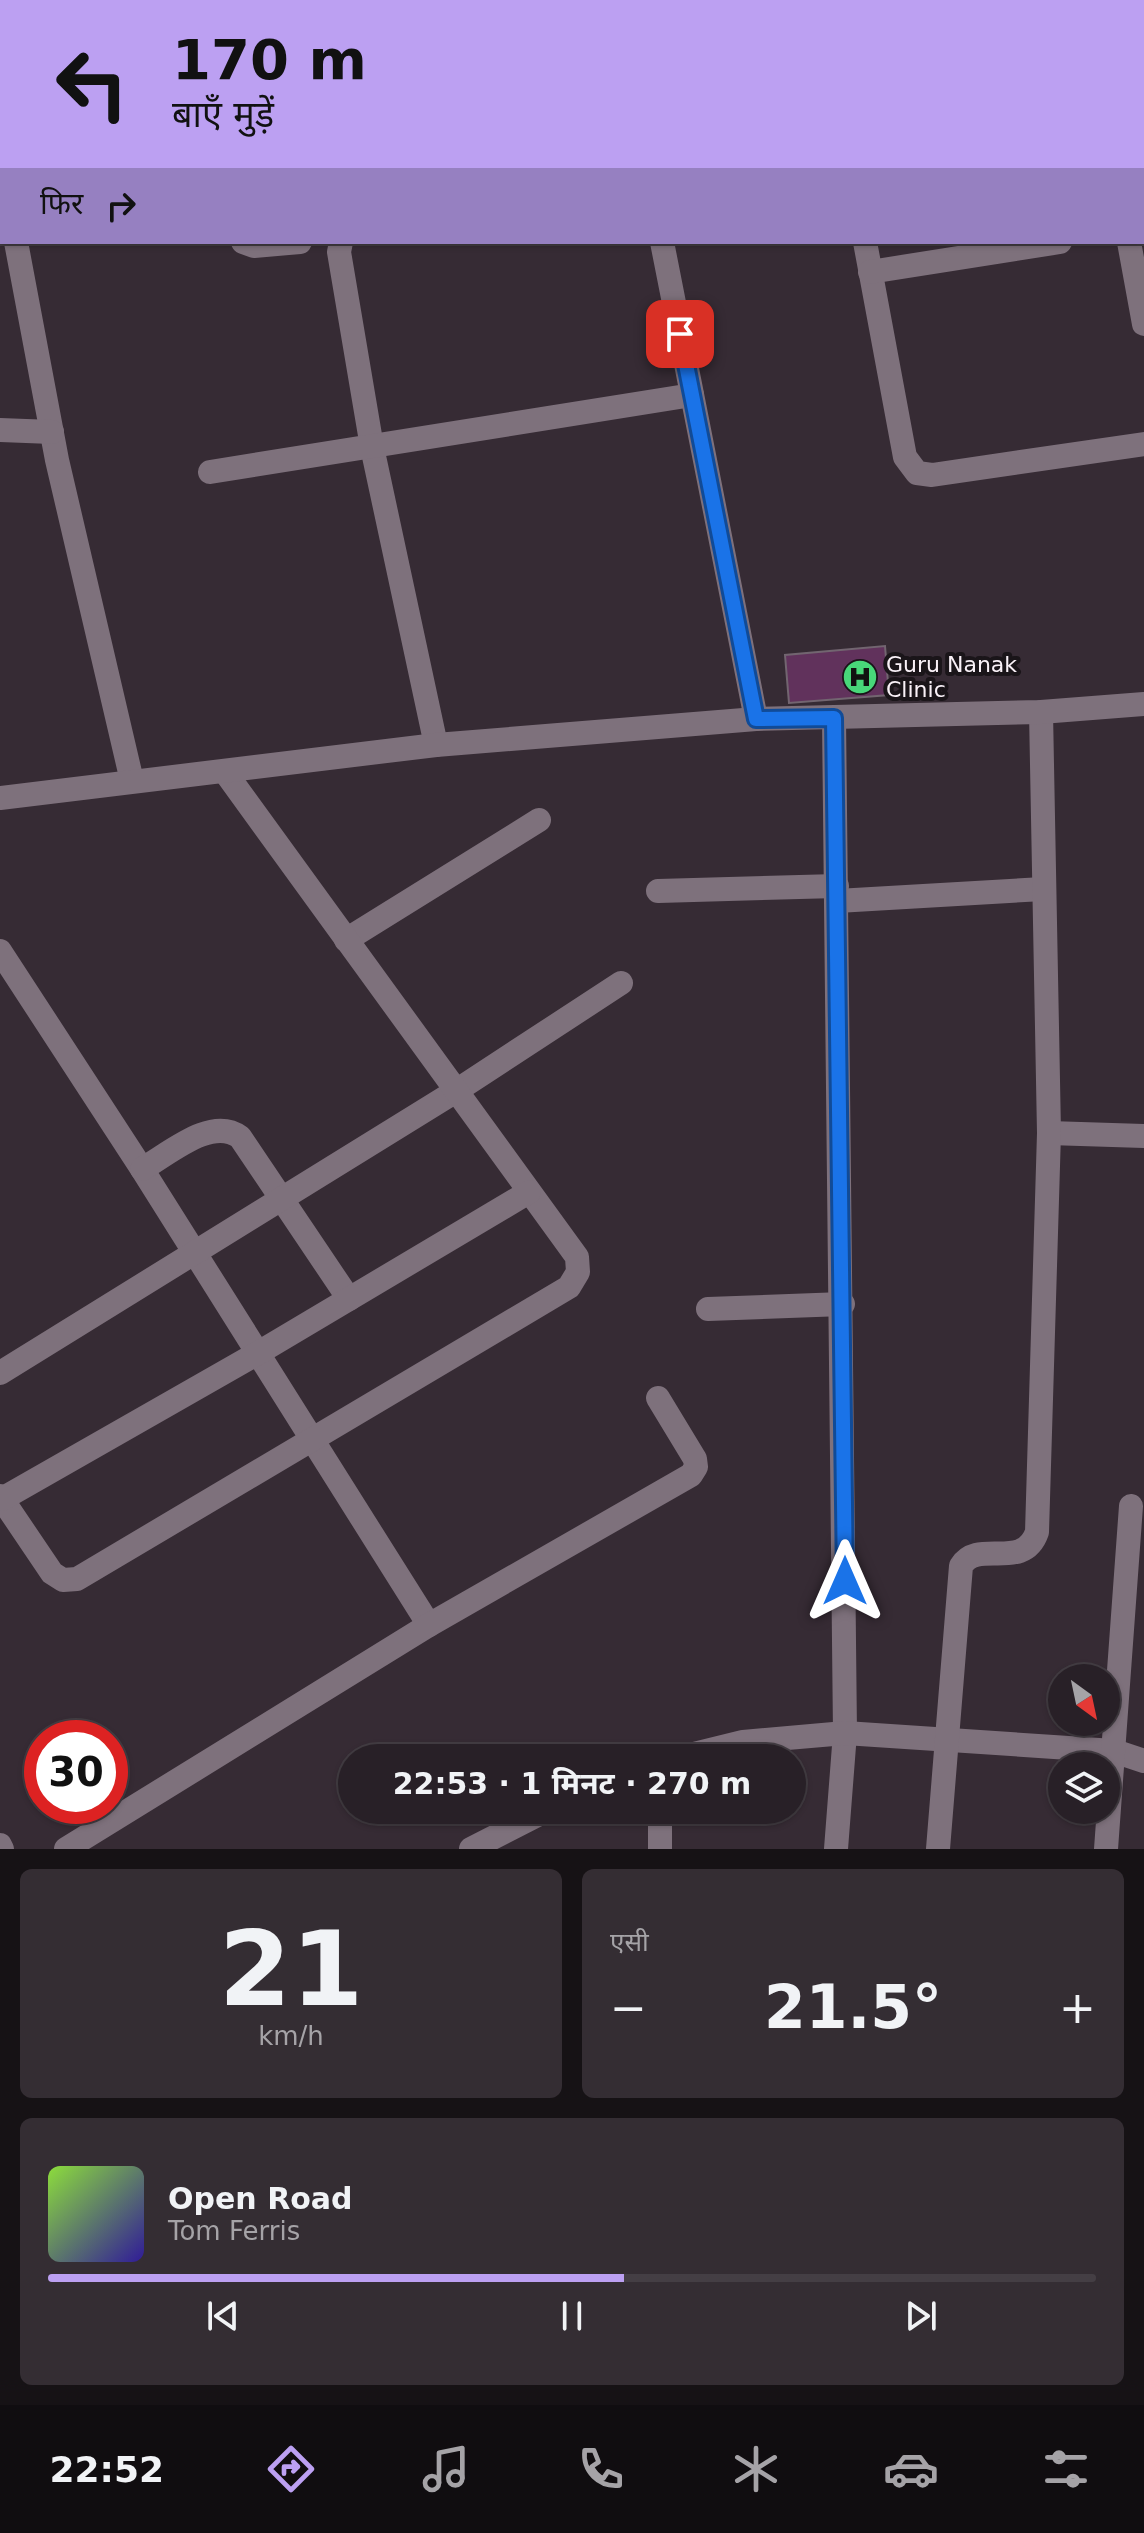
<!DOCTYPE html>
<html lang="hi">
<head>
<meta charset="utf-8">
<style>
	body { margin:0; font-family:"DejaVu Sans","Noto Sans Devanagari",sans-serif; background:#342d33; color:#f1f3f6; height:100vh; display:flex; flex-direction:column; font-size:30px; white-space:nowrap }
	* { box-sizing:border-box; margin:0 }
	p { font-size:26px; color:#a5a3a7 }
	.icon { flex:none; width:44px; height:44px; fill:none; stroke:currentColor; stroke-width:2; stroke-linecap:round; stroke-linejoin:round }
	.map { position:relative; height:1849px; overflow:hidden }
	.side { display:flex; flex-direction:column; gap:20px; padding:20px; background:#161215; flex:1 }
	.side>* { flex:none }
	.top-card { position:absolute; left:0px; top:0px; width:1144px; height:244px; box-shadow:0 2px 6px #0004,0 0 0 2px #443e44; background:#bca0f2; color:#111; overflow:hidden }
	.needle { width:52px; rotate:147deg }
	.buttons { position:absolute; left:1048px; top:1664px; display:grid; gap:16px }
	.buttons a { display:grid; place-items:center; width:72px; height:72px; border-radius:50%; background:#282027; box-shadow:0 2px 6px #0004,0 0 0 2px #443e44; font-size:40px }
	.speed { position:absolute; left:24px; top:1720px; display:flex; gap:16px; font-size:40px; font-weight:700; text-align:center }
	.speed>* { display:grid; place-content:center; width:104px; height:104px; border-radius:50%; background:#282027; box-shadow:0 2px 6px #0004,0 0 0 2px #443e44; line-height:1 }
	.speed .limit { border:12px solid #d22; background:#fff; color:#111 }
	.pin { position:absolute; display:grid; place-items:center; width:68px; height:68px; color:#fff; margin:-34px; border-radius:16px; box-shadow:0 4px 12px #0006 }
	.me { position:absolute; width:88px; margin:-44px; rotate:0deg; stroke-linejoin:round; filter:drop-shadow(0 0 6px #0008) }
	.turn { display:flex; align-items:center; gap:28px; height:168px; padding:0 40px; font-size:36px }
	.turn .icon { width:104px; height:104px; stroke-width:2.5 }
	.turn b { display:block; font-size:56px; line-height:68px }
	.then { display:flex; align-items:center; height:76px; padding:0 40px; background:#0003; gap:16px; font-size:30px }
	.big { font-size:60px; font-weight:700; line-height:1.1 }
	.side .widget { flex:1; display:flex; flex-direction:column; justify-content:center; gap:12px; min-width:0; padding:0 28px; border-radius:12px; background:#342d33 }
	.side .dial { align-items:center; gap:0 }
	.dial b { font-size:104px; line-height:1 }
	.song { display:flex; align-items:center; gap:24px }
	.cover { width:96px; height:96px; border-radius:12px; background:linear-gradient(135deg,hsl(90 70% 55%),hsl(250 70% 35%)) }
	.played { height:8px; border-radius:4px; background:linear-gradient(90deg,#bca0f2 55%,#443e44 55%) }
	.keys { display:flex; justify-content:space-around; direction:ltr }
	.heat { display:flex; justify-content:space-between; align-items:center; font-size:44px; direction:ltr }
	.side .tiles { flex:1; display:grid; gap:20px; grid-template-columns:1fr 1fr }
	.widget:last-child { grid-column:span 2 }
	.trip { position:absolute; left:338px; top:1744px; width:468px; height:80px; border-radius:40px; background:#282027; box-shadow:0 2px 6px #0004,0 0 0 2px #443e44; font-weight:700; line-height:80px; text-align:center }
	.tab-bar { display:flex; height:128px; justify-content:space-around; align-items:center; background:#100d10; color:#a5a3a7 }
	.tab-bar .icon { width:56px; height:56px }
	.tab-bar .active { color:#bca0f2 }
	.tab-bar b { font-size:36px; color:#f1f3f6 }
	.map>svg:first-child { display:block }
	.building { fill:#61325c; stroke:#726570; stroke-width:2 }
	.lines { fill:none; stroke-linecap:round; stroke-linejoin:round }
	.minor { stroke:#7e717c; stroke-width:24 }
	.tertiary { stroke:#7e717c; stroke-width:24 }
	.route-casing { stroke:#114b97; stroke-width:20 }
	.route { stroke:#1a73e8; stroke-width:14 }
	.labels { text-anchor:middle; stroke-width:8; stroke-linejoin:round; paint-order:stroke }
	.poi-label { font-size:22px; fill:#f9f1f7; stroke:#1a1519; text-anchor:start }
</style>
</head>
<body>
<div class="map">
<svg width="1144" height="1849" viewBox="0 0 1144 1849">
	<rect width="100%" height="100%" fill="#362b34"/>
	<polygon class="building" points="885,646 889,695 789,703 785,655"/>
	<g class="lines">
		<g class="minor">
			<polyline points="201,0 202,2"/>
			<polyline points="375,0 375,2"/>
			<polyline points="615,0 615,2"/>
			<polyline points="824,0 825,2"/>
			<polyline points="1083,0 1083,2"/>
			<polyline points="1142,44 1144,44"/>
			<polyline points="0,143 2,157"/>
			<polyline points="1142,229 1144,229"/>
			<polyline points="16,242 57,460 132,781"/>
			<polyline points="243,242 254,246 300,242"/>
			<polyline points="341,242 339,252 372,447 436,745"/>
			<polyline points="662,242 756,719"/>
			<polyline points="865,242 905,457 917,473 932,475 1144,444"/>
			<polyline points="1129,242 1144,324"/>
			<polyline points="870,272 1060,242"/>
			<polyline points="0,430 52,432"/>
			<polyline points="210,472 692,395"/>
			<polyline points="834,718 845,1733 836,1849"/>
			<polyline points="658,891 837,886"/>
			<polyline points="837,901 1043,889"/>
			<polyline points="346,940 539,820"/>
			<polyline points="0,951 142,1169 429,1625"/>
			<polyline points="1049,1133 1144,1136"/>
			<path d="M 142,1169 C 169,1154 211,1116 240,1137 L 349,1299"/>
			<polyline points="708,1309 843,1304"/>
			<polyline points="0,1373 456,1091 621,983"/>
			<polyline points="0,1496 52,1573 63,1580 77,1579 569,1287 578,1272 577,1257 225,772"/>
			<polyline points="2,1499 258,1353 529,1192"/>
			<polyline points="678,1758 743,1742 845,1733 1114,1751 1144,1761"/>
			<polyline points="660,1810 660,1849"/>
			<polyline points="0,1845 2,1849"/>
			<polyline points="66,1849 429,1625 691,1475 696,1467 695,1459 658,1398"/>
			<polyline points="471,1849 547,1810"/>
			<path d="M 938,1849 L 961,1566 C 978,1538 1023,1572 1037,1532 L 1049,1133 L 1041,712"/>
			<polyline points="1106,1849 1131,1506"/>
		</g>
		<polyline class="tertiary" points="0,798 436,745 756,719 1041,712 1144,704"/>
	</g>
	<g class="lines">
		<g class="route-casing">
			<polyline id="route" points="680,334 756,719 834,718 845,1581"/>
		</g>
		<use href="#route" class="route"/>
	</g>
	<defs>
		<g id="hospital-disc" transform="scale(1.8)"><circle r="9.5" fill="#48d779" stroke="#1a1519"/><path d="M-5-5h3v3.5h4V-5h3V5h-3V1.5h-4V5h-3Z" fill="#111"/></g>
	</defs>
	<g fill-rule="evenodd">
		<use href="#hospital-disc" x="860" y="677"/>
	</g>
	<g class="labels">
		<g class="poi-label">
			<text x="886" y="672">Guru Nanak<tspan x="886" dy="25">Clinic</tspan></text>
		</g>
	</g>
</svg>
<div class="buttons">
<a><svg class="needle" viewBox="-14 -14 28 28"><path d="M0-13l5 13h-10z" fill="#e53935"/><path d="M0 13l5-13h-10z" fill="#a5a3a7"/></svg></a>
<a><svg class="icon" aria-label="layers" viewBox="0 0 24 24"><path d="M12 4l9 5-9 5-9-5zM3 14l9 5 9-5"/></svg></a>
</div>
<div class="speed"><div class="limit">30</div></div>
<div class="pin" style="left:680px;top:334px;background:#d93025"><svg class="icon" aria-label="arrive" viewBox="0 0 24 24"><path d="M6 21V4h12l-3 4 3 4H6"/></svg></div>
<svg class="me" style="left:845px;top:1581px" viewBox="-20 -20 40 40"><path d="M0-17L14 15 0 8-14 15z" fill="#1a73e8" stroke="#fff" stroke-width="4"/></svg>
<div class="trip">22:53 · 1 मिनट · 270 m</div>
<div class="top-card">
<div class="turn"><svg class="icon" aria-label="left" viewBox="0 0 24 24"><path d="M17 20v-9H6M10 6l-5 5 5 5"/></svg><div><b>170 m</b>बाएँ मुड़ें</div></div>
<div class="then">फिर<svg class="icon" aria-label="right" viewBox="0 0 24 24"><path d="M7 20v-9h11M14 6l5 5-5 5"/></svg></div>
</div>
</div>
<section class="side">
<div class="tiles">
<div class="widget dial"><b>21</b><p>km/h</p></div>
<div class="widget"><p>एसी</p>
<div class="heat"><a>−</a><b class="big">21.5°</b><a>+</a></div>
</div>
<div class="widget">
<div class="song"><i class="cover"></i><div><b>Open Road</b><p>Tom Ferris</p></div></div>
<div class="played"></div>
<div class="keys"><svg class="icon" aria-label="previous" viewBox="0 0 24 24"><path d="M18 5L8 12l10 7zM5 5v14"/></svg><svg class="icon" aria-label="pause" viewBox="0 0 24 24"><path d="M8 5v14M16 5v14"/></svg><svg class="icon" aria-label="next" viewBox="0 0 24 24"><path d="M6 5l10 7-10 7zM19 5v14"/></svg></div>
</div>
</div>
</section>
<nav class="tab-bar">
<b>22:52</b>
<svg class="icon active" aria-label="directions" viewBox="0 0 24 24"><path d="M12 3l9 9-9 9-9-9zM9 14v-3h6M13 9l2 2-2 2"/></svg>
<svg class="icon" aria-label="music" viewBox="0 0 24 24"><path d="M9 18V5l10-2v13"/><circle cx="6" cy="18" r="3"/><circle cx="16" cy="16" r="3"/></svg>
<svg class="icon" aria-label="phone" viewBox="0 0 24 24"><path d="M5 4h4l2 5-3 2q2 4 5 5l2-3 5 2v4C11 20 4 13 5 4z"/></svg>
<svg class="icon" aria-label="climate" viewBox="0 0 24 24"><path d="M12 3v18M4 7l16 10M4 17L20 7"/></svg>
<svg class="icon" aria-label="car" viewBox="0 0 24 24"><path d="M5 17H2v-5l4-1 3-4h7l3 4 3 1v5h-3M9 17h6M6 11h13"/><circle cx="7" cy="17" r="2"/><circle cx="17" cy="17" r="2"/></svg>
<svg class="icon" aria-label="filters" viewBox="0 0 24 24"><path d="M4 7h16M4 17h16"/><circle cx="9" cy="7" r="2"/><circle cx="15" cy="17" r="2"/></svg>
</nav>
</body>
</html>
